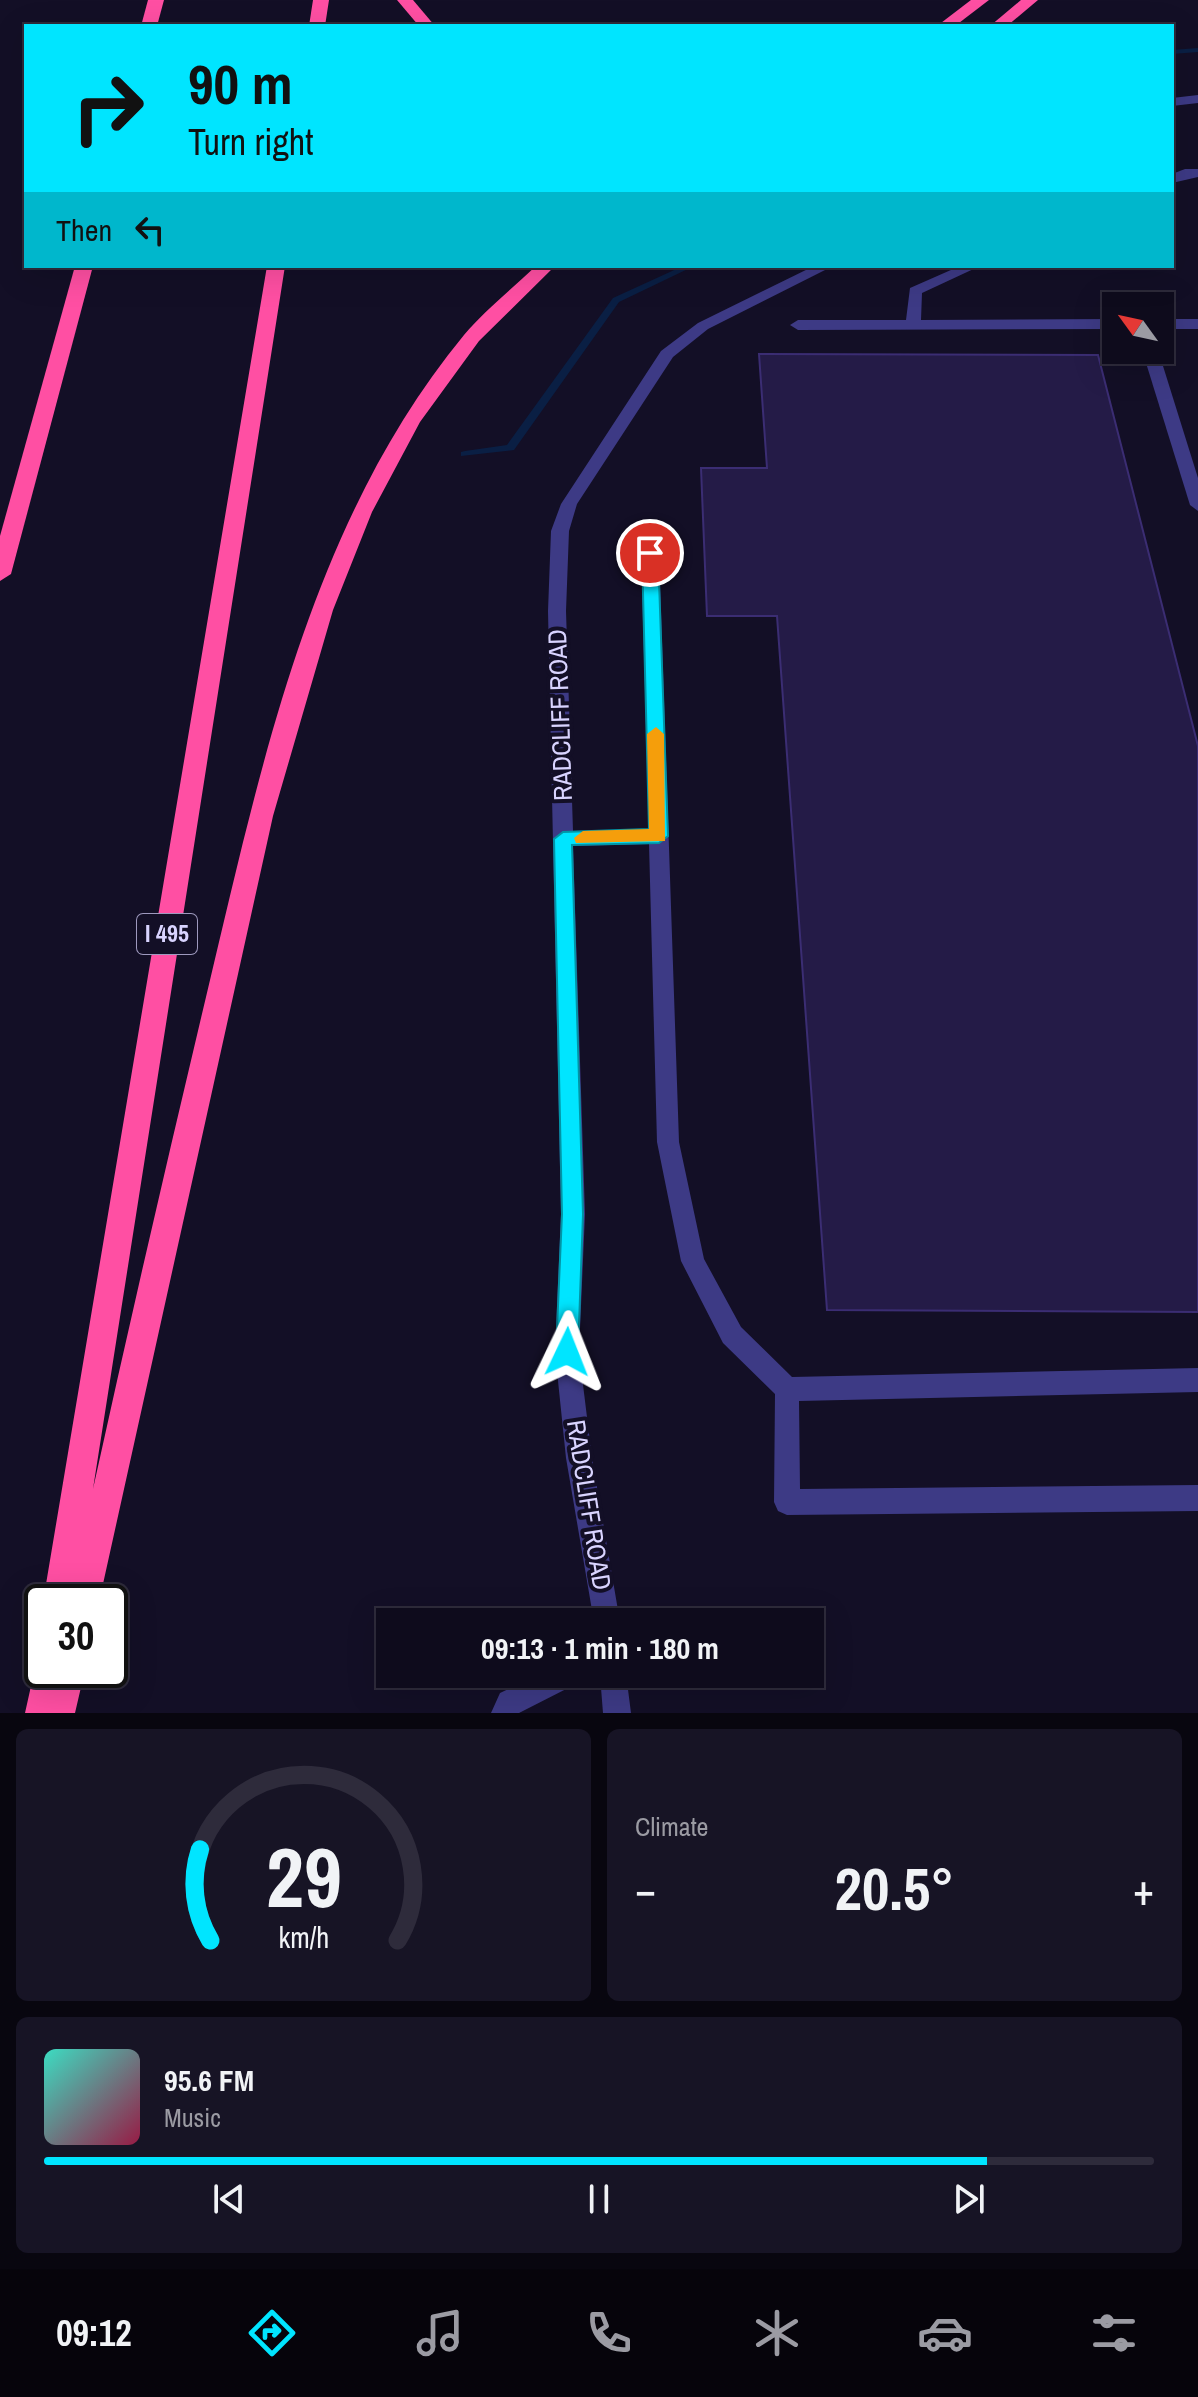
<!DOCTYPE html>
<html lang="en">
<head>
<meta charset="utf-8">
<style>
	body { margin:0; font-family:"Archivo Narrow",sans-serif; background:#171425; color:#f1f3f6; height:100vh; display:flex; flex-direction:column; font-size:30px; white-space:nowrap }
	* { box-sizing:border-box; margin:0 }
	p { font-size:26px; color:#9b9ba3 }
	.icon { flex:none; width:44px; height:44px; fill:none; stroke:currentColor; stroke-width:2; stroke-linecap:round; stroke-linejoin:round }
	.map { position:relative; height:1713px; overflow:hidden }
	.sheet { display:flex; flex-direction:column; gap:16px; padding:16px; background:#08060f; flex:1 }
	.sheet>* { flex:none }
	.top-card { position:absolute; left:24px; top:24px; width:1150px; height:244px; border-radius:0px; box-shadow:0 8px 32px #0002,0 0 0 2px #2e2b3b; background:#00e5ff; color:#111; overflow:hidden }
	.needle { width:52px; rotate:303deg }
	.controls { position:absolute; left:1102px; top:292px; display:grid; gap:16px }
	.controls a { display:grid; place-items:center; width:72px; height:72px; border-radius:0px; background:#0e0b1c; box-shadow:0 8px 32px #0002,0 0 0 2px #2e2b3b; font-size:40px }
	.speed { position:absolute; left:24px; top:1584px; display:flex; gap:16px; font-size:40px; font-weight:700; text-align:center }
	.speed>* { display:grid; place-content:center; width:104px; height:104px; border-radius:50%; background:#0e0b1c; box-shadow:0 8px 32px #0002,0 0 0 2px #2e2b3b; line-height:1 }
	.speed .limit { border:4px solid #111; border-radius:12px; background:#fff; color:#111 }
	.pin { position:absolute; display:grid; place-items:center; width:68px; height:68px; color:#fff; margin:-34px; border:4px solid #fff; border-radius:50%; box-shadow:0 2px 8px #0007 }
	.me { position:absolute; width:88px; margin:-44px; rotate:2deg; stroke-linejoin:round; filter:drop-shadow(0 0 6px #0008) }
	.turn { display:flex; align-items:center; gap:28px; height:168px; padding:0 32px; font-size:36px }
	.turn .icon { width:104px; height:104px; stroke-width:2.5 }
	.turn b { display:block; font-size:56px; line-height:68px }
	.then { display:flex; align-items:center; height:76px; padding:0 32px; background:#0003; gap:16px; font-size:30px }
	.big { font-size:60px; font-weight:700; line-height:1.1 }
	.sheet .tile { flex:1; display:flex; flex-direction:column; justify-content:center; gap:12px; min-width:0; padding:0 28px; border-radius:12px; background:#171425 }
	.sheet .dial { align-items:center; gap:0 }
	.dial svg { height:208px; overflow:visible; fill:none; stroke:#2e2b3b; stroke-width:7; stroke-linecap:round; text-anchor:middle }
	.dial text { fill:#f1f3f6; stroke:none }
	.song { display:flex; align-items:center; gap:24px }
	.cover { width:96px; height:96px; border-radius:12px; background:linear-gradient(135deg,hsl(170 70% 55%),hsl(340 70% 35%)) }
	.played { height:8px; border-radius:4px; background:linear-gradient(90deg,#00e5ff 85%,#2e2b3b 85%) }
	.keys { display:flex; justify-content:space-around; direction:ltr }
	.heat { display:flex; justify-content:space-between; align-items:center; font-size:44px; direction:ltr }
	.sheet .tiles { flex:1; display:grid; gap:16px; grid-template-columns:1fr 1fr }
	.tile:last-child { grid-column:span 2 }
	.trip { position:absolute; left:376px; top:1608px; width:448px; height:80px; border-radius:0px; background:#0e0b1c; box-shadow:0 8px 32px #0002,0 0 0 2px #2e2b3b; font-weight:700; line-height:80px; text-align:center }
	.tabs { display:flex; height:128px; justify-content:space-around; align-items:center; background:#06040b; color:#9b9ba3 }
	.tabs .icon { width:56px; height:56px }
	.tabs .active { color:#00e5ff }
	.tabs b { font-size:36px; color:#f1f3f6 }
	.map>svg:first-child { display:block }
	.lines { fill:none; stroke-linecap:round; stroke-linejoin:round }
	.stream { fill:#0a1f44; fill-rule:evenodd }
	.building { fill:#241b47; stroke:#3b2d73; stroke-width:2 }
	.minor { fill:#3d3a85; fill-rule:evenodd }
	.highway { fill:#ff4fa3; fill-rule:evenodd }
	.route { fill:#00e5ff; stroke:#0095a6; stroke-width:2 }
	.slow { fill:#f59e0b }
	.labels { text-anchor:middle; stroke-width:8; stroke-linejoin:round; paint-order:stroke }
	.shield { fill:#130f26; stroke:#9e99be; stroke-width:2 }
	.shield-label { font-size:24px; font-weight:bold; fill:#d9d4ff }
	.street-label { font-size:26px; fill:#d9d4ff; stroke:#130f26 }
</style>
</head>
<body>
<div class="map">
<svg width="1198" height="1713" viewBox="0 0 1198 1713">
	<rect width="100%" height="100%" fill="#130f26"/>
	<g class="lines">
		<g class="stream">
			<polygon points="1198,48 1198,52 1172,54 1172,50"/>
			<polygon points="683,266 694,266 619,302 514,450 461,456 461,452 465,451 507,445 613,298"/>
		</g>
	</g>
	<polygon class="building" points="759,354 1098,355 1198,746 1198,1312 827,1310 777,616 707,616 701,468 767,468"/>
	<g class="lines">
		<g class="minor">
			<polygon points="1198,95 1198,103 1172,106 1172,98"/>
			<polygon points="1185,169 1198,169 1198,177 1172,183 1172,174"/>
			<polygon points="814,266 833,266 708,329 673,357 577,504 569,531 566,611 573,831 649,829 641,553 650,547 659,553 679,1142 704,1259 741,1327 792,1377 1198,1368 1198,1392 799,1401 800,1489 1198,1485 1198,1511 787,1515 778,1511 774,1502 775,1394 723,1343 681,1261 657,1142 649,844 573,846 585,1214 579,1352 592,1458 620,1622 594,1622 566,1458 555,1352 561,1214 548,611 551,531 561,504 661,351 698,323"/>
			<polygon points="960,266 980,266 922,293 921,320 1116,319 1116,329 798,330 790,325 798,320 906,320 910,288"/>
			<rect x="1160" y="319" width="38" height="10"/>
			<polygon points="1142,350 1158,350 1198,478 1198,511 1190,505"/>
			<polygon points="539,1674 626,1674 631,1713 603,1713 601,1688 574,1685 519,1713 491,1713 500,1693"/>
		</g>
		<g class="highway">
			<polygon points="148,0 164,0 157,26 141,26"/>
			<polygon points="313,0 329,0 325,26 309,26"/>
			<polygon points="397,0 413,0 435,26 419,26"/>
			<polygon points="971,0 989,0 955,26 937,26"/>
			<polygon points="1021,0 1038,0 1007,26 990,26"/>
			<polygon points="75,266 93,266 11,574 0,581 0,536"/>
			<path d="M 267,266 L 285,266 L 93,1489 C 129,1325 167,1161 206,997 C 261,767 310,522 464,335 C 485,310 512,289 536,266 L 555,266 L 479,341 L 420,422 L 372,512 L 333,610 L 273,816 L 99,1602 L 43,1602 Z"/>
			<polygon points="42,1656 42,1670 85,1670 75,1713 25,1713 37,1659"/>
		</g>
	</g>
	<polygon class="route" points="650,547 658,553 668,836 659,843 572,845 583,1214 578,1352 575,1360 567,1363 559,1360 556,1352 562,1214 554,839 563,832 649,829 642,553"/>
	<polygon class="slow" points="656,727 664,734 665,841 576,843 574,838 583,831 649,829 647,734"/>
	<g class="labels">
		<rect class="shield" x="137" y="914" width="60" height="40" rx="6"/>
		<g class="shield-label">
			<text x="167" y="942">I 495</text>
		</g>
		<g class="street-label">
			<text transform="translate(560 715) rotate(-92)" y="9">RADCLIFF ROAD</text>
			<text transform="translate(589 1505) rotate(81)" y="9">RADCLIFF ROAD</text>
		</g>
	</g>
</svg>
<div class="controls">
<a><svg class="needle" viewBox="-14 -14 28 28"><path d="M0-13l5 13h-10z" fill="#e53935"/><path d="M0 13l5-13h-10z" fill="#9b9ba3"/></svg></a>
</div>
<div class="speed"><div class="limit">30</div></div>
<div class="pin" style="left:650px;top:553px;background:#d93025"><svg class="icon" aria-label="arrive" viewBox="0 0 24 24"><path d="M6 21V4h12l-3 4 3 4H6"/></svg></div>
<svg class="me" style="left:567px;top:1352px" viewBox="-20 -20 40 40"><path d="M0-17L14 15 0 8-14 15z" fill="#00e5ff" stroke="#fff" stroke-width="4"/></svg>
<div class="trip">09:13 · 1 min · 180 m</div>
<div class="top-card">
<div class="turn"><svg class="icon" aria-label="right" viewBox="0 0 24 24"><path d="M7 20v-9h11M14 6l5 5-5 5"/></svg><div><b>90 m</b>Turn right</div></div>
<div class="then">Then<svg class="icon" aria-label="left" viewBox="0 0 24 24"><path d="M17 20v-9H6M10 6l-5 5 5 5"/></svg></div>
</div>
</div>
<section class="sheet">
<div class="tiles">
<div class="tile dial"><svg viewBox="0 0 100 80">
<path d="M14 69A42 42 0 1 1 86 69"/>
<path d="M14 69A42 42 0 0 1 10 34" stroke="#00e5ff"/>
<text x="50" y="56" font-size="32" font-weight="700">29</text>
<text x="50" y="72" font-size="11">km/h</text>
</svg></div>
<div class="tile"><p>Climate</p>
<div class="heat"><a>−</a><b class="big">20.5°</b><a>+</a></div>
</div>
<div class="tile">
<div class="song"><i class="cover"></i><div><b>95.6 FM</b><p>Music</p></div></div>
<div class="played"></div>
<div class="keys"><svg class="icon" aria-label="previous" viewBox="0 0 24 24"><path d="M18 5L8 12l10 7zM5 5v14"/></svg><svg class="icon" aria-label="pause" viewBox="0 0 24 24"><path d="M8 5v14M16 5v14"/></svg><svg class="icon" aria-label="next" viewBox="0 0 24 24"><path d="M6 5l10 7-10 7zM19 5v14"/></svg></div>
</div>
</div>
</section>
<nav class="tabs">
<b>09:12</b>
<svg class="icon active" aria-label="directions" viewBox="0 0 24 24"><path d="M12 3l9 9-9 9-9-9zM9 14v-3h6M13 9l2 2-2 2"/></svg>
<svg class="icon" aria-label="music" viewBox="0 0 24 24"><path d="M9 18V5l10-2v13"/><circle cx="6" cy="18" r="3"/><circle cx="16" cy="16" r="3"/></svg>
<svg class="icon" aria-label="phone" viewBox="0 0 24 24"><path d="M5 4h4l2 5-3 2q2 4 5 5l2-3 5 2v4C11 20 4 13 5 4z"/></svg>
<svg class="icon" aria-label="climate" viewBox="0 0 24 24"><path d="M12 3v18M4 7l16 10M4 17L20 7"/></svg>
<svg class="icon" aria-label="car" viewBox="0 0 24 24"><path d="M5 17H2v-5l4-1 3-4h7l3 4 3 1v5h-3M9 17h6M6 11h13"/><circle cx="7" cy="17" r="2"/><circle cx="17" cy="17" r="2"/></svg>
<svg class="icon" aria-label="filters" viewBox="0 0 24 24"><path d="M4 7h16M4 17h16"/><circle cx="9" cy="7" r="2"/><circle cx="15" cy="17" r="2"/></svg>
</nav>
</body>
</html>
